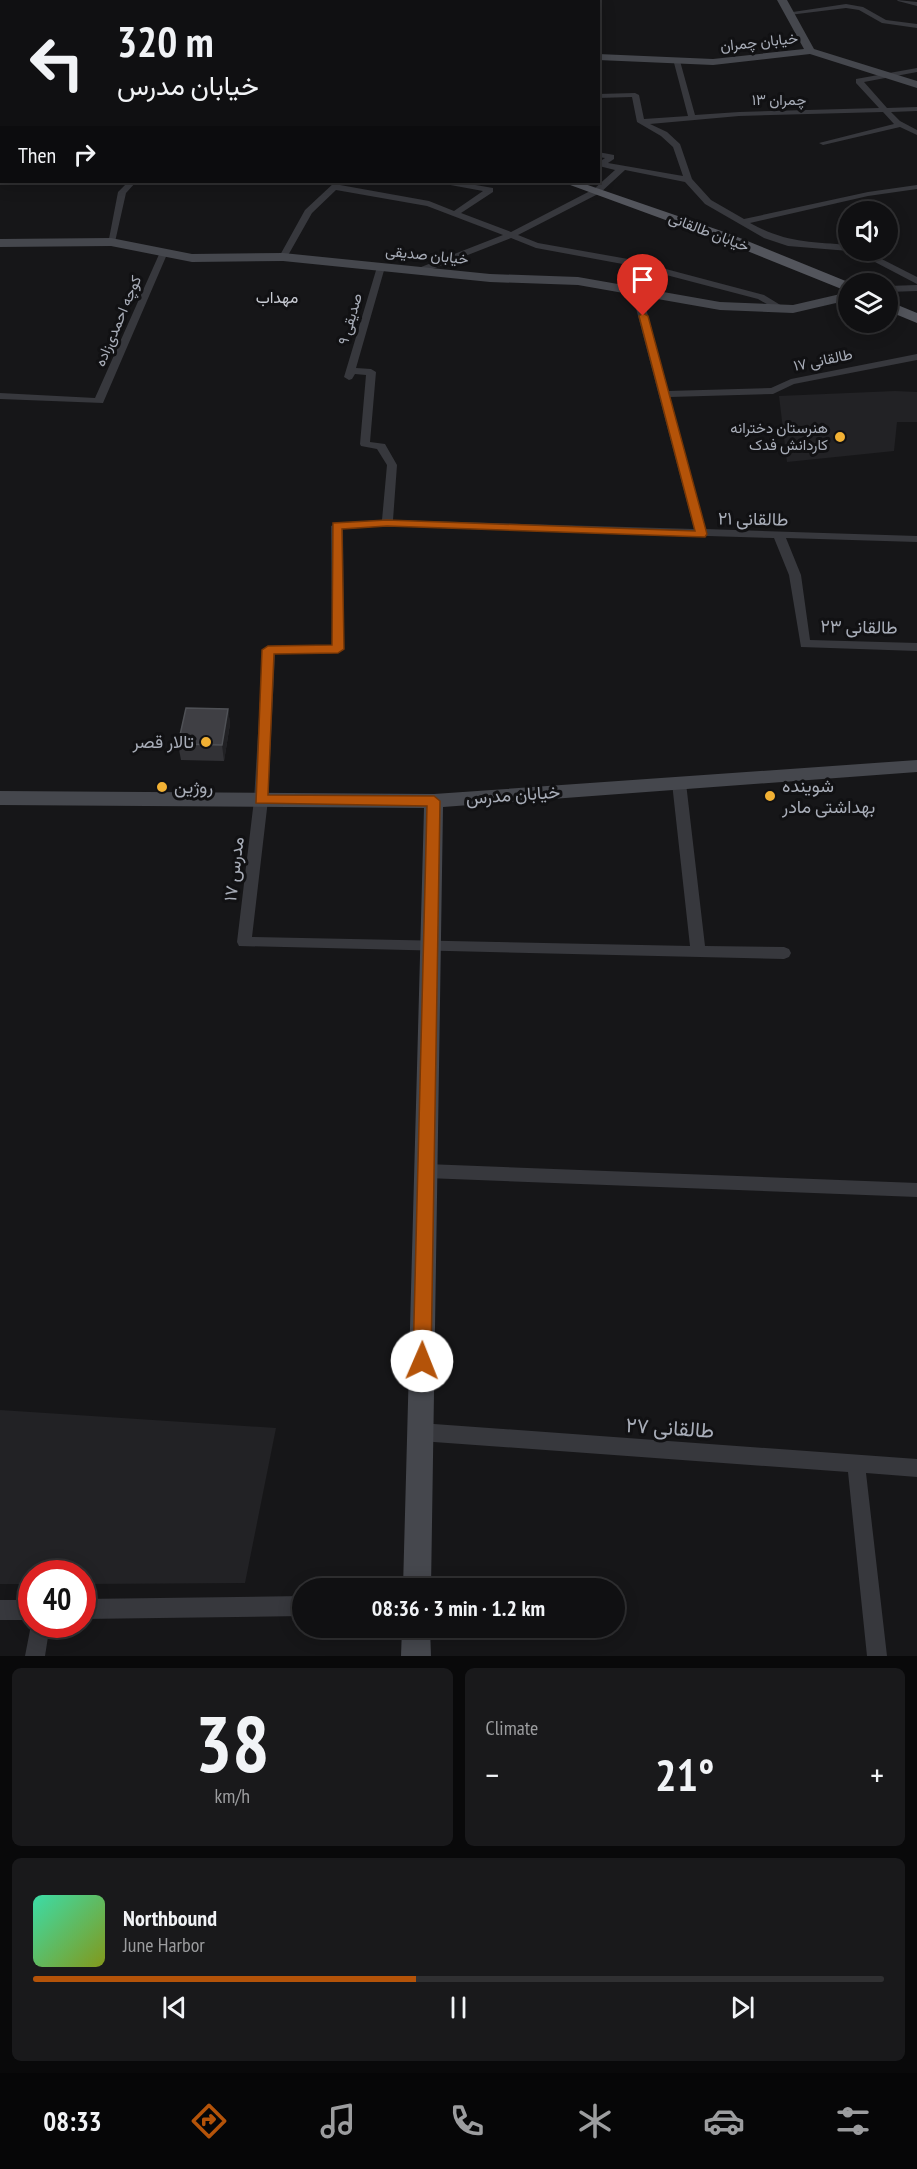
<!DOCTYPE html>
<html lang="en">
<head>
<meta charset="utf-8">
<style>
	body { margin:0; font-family:"PT Sans Narrow",Vazirmatn,sans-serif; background:#19191b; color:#f1f3f6; height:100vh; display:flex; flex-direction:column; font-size:22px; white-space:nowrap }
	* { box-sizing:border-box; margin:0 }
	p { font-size:20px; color:#9c9d9f }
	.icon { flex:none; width:33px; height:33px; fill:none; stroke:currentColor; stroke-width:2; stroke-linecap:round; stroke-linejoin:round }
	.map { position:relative; height:1656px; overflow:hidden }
	.panel { display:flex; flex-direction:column; gap:12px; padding:12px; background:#09090a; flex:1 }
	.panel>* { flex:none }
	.hud { position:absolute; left:0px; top:0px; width:600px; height:183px; box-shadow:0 3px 15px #0003,0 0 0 2px #303032; background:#101012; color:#f1f3f6; overflow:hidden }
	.controls { position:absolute; left:838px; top:201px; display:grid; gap:12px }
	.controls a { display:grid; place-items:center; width:60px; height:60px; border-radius:50%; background:#101012; box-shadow:0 3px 15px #0003,0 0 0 2px #303032; font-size:30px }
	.speed { position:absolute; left:18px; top:1560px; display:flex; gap:12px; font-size:30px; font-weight:700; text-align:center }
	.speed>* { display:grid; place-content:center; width:78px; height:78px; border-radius:50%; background:#101012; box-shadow:0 3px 15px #0003,0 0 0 2px #303032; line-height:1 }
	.speed .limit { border:9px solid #d22; background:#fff; color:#111 }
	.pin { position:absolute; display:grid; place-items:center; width:51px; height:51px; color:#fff; margin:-62px -26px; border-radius:50% 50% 50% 0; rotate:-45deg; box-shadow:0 0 6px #0007 }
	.pin .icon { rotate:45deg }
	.me { position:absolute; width:66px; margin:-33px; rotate:1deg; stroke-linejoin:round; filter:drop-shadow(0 0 4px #0008) }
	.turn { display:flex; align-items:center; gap:21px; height:126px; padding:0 18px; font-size:27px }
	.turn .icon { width:78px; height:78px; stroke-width:2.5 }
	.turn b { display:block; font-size:42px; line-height:51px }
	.then { display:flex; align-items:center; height:57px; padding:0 18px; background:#0003; gap:12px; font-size:22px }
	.big { font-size:45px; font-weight:700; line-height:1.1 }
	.panel .card { flex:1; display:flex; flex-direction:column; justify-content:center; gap:9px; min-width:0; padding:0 21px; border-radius:9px; background:#19191b }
	.panel .dial { align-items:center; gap:0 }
	.dial b { font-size:78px; line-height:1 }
	.song { display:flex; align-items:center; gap:18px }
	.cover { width:72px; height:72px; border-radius:9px; background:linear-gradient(135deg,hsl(160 70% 55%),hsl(70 70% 35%)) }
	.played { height:6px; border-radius:3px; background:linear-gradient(90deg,#b45309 45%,#303032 45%) }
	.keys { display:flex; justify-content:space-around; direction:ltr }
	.heat { display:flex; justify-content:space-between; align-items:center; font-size:33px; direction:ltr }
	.panel .tiles { flex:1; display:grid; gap:12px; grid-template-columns:1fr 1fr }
	.card:last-child { grid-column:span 2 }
	.trip { position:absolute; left:292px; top:1578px; width:333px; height:60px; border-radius:30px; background:#101012; box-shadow:0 3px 15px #0003,0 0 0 2px #303032; font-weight:700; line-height:60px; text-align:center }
	.menu { display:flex; height:96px; justify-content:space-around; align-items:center; background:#060607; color:#9c9d9f }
	.menu .icon { width:42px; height:42px }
	.menu .selected { color:#b45309 }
	.menu b { font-size:27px; color:#f1f3f6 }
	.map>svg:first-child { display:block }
	.built { fill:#222225 }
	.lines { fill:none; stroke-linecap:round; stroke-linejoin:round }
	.street { fill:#37383d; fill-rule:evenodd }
	.secondary { fill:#45474d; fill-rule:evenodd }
	.primary { fill:#53555c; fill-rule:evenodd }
	.wall { fill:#323236 }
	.shaded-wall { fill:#212124 }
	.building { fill:#3f3f44; stroke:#4f5156; stroke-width:1.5 }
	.route { fill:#b45309; stroke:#753606; stroke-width:1.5 }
	.poi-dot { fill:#f2b134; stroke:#111113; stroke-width:2 }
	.labels { text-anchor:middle; stroke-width:6; stroke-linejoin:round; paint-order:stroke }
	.far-street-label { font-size:15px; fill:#a8adb8; stroke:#111113 }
	.far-poi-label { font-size:15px; fill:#a8adb8; stroke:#111113; text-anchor:end }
	.far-neighbourhood-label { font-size:16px; fill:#c9ccd4; stroke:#111113 }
	.street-label { font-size:18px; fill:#a8adb8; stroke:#111113 }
	.poi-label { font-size:18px; fill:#a8adb8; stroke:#111113; text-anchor:start }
	.near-street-label { font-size:21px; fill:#a8adb8; stroke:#111113 }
</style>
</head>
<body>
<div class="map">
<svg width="917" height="1656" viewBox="0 0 917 1656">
	<rect width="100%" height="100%" fill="#161618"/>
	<g class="built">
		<polygon points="895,391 917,392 917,422 897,422 894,451 787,462 779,396"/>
		<polygon points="0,1410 276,1428 245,1583 83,1584 82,1574 32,1574 31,1584 0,1584"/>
	</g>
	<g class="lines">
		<g class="street">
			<polygon points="225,0 231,0 224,2"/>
			<polygon points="539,0 545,0 538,2"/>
			<polygon points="897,0 917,2 917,6 898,1"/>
			<polygon points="846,4 863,7 886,20 917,24 917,28 882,23 859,10 846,8 789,15 786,13"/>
			<path d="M 673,59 L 680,61 L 695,115 L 739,112 L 879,108 L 856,83 L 856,79 L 917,68 L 917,72 L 864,82 L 887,108 L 917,107 L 917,111 L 891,112 L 900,121 L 917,130 L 917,135 L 900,127 L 823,145 L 819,143 L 894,124 L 883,112 L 739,116 L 650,124 L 667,132 L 680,144 L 692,179 L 711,200 L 744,219 L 868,192 L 917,185 L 917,189 L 868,196 L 750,223 C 786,243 810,242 849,245 L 849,251 L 788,246 L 764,238 L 705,204 L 685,182 L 625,170 L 600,193 L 518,235 L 538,243 L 628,259 L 764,295 L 782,306 L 782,310 L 779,311 L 758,299 L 628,265 L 536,248 L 511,238 L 422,273 L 416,273 L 416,269 L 503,235 L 427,206 L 336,190 L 312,213 L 286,259 L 279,257 L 305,210 L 335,182 L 343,182 L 340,185 L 429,201 L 454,211 L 483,191 L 445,184 L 444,182 L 458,182 L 493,188 L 493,192 L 461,213 L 511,232 L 594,189 L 615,170 L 599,166 L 599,162 L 605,158 L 598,157 L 598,152 L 614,155 L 614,159 L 608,163 L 683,176 L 673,147 L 661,136 L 637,122 L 632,97 L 598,98 L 598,94 L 635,93 L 639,95 L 644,119 L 688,116 Z"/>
			<polygon points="128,182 136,182 126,193 115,242 108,244 118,192"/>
			<polygon points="161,250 168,252 103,403 0,399 0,393 95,398"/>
			<polygon points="852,250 864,250 917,277 917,284"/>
			<polygon points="381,264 385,267 356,368 371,369 376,372 370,442 385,444 397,465 393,520 694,529 632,293 634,291 642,293 668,391 771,388 791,379 917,354 917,360 794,384 773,394 670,397 705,529 917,536 917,542 786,538 801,575 810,640 917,643 917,651 801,647 789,575 774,538 387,526 343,529 344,649 338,653 275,654 268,800 252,937 690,946 672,783 679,778 686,783 705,946 784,947 789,949 791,953 789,957 784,959 239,946 237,942 254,800 263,650 269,646 332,645 331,526 337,523 382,520 387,465 377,449 361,446 360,444 366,375 355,374 352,379 349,380 344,377 377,267"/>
			<polygon points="917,285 917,291 888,292 888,286"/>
			<polygon points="426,1164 917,1183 917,1197 426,1178 420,1176 418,1171 420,1166"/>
			<polygon points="420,1423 917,1459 917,1477 866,1473 887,1656 867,1656 848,1472 420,1441 413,1438 411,1432 413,1426"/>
			<polygon points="303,1596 303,1616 82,1619 82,1599"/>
			<rect x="0" y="1600" width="32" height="20"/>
			<polygon points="32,1620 32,1624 50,1624 45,1656 25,1656"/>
		</g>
		<g class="secondary">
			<polygon points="258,0 273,0 274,2 259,2"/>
			<polygon points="777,0 787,0 814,49 917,81 917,88 810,54 713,65 598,60 598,54 713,59 804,49"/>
			<polygon points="111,238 192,254 283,253 490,274 578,277 720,302 793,305 849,292 849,300 793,313 720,310 578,285 490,282 283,261 192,262 111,246 0,247 0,239"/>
			<polygon points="917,760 917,772 443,807 431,1588 403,1588 424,808 0,805 0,791 434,794"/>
			<polygon points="402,1628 430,1628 431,1656 401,1656"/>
		</g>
		<g class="primary">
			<rect x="0" y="83" width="2" height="6"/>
			<polygon points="562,182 579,182 730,234 853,284 849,284 849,291 844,290 720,240"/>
			<polygon points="888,301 917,313 917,323 888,311"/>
		</g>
	</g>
	<polygon class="wall" points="228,709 230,724 224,761 181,760 178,744"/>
	<polygon class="shaded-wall" points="228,709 230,724 224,761 222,745"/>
	<polygon class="building" points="186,708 228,709 222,745 178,744"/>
	<polygon class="route" points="643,313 648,316 707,534 705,537 387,526 342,529 344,649 338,653 274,654 268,795 434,796 440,801 431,1361 428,1367 422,1369 416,1367 413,1361 427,806 256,803 262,650 268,646 332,645 333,523 387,520 695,531 639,316"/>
	<g class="poi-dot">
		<circle cx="840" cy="437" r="6"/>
		<circle cx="206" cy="742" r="6"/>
		<circle cx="162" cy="787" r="6"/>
		<circle cx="770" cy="796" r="6"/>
	</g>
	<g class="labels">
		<g class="far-street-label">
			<text transform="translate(759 42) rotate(-6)" y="5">خیابان چمران</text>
			<text x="779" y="105">چمران ۱۳</text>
			<text transform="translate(709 232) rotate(21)" y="5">خیابان طالقانی</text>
			<text transform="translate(427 255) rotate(6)" y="5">خیابان صدیقی</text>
			<text transform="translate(350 319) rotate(-74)" y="5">صدیقی ۹</text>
			<text transform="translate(118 321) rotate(-67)" y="5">کوچه احمدی‌زاده</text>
			<text transform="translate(823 360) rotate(-12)" y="5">طالقانی ۱۷</text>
		</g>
		<g class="far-poi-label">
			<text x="828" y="433">هنرستان دخترانه<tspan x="828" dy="17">کاردانش فدک</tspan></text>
		</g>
		<g class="far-neighbourhood-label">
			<text x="277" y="303">مهداب</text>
		</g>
		<g class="street-label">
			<text transform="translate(753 519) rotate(1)" y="6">طالقانی ۲۱</text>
			<text transform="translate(859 627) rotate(1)" y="6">طالقانی ۲۳</text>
			<text transform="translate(513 795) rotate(-4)" y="6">خیابان مدرس</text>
			<text transform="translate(234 869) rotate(-83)" y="6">مدرس ۱۷</text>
		</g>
		<g class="poi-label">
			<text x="194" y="748" text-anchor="end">تالار قصر</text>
			<text x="782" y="792">شوینده<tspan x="782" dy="21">بهداشتی مادر</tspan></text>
			<text x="174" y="793">روژین</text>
		</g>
		<g class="near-street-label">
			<text transform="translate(670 1428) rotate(4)" y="7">طالقانی ۲۷</text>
		</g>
	</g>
</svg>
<div class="controls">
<a><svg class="icon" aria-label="sound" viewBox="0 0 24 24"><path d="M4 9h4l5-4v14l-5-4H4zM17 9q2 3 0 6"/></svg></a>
<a><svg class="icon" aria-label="layers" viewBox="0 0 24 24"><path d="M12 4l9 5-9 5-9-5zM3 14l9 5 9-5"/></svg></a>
</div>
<div class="speed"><div class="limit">40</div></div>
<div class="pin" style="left:643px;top:316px;background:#d93025"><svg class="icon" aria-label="arrive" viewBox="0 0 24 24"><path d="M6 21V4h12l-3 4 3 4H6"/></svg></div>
<svg class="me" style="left:422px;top:1361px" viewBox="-20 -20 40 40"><circle r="19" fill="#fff"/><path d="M0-13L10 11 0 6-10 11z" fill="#b45309"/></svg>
<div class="trip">08:36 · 3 min · 1.2 km</div>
<div class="hud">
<div class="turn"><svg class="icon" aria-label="left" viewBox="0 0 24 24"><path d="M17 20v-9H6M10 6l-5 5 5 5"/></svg><div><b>320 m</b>خیابان مدرس</div></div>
<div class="then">Then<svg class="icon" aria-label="right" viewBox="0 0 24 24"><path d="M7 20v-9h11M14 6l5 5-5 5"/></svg></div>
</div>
</div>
<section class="panel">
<div class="tiles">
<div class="card dial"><b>38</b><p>km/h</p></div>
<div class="card"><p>Climate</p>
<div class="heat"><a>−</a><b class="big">21°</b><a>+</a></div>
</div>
<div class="card">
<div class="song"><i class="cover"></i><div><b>Northbound</b><p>June Harbor</p></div></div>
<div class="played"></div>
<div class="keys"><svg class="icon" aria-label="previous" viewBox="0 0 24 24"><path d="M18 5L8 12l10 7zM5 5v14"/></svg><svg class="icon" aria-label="pause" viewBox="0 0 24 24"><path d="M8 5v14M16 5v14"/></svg><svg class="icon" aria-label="next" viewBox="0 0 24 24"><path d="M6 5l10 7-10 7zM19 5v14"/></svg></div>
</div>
</div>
</section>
<nav class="menu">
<b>08:33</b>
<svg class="icon selected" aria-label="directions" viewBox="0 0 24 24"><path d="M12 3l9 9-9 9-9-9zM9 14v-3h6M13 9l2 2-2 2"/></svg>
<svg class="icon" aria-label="music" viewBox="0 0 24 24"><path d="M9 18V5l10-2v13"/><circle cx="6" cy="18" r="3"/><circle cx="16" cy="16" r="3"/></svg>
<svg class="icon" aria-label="phone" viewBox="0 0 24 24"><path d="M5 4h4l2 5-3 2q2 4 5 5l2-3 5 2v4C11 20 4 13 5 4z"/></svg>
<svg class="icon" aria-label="climate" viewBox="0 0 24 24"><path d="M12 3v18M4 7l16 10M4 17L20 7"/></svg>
<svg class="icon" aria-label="car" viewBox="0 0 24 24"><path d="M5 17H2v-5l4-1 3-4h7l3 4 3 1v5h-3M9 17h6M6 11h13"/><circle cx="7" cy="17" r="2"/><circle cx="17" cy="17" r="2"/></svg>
<svg class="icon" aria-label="filters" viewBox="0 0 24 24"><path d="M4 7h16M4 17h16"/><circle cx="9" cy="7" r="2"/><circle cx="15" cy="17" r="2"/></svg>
</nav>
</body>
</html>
